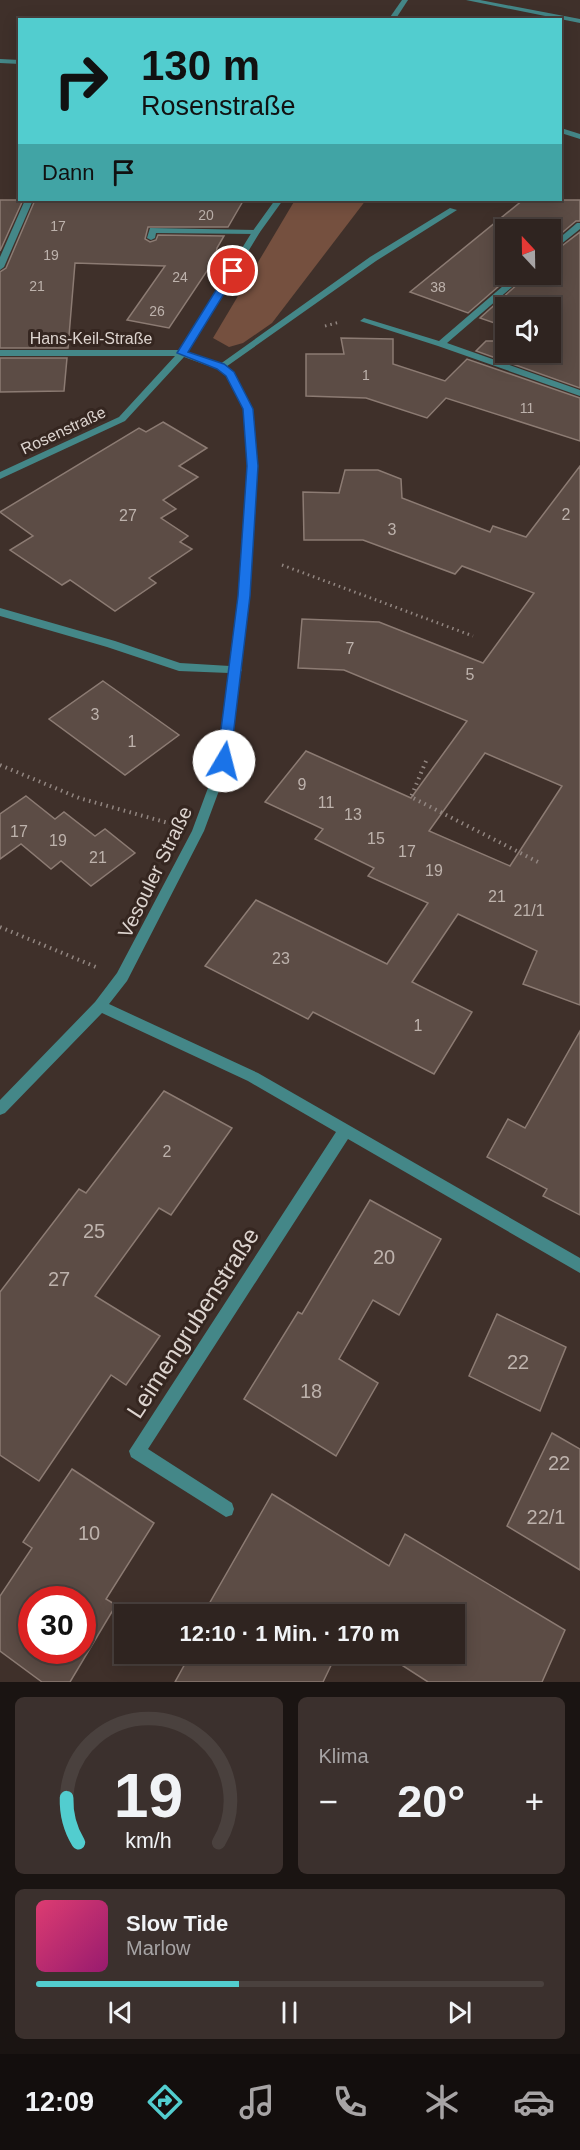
<!DOCTYPE html>
<html lang="de">
<head>
<meta charset="utf-8">
<style>
	body { margin:0; font-family:Helvetica,sans-serif; background:#3b302d; color:#f1f3f6; height:100vh; display:flex; flex-direction:column; font-size:22px; white-space:nowrap }
	* { box-sizing:border-box; margin:0 }
	p { font-size:20px; color:#a7a4a5 }
	.icon { flex:none; width:33px; height:33px; fill:none; stroke:currentColor; stroke-width:2; stroke-linecap:round; stroke-linejoin:round }
	.map { position:relative; height:1682px; overflow:hidden }
	.drawer { display:flex; flex-direction:column; gap:15px; padding:15px; background:#1a1412; flex:1 }
	.drawer>* { flex:none }
	.top-card { position:absolute; left:18px; top:18px; width:544px; height:183px; border-radius:0px; box-shadow:0 3px 15px #0003,0 0 0 2px #4a413e; background:#52cdcf; color:#111; overflow:hidden }
	.needle { width:39px; rotate:338deg }
	.controls { position:absolute; left:495px; top:219px; display:grid; gap:12px }
	.controls a { display:grid; place-items:center; width:66px; height:66px; border-radius:0px; background:#2f2420; box-shadow:0 3px 15px #0003,0 0 0 2px #4a413e; font-size:30px }
	.speed { position:absolute; left:18px; top:1586px; display:flex; gap:12px; font-size:30px; font-weight:700; text-align:center }
	.speed>* { display:grid; place-content:center; width:78px; height:78px; border-radius:50%; background:#2f2420; box-shadow:0 3px 15px #0003,0 0 0 2px #4a413e; line-height:1 }
	.speed .limit { border:9px solid #d22; background:#fff; color:#111 }
	.pin { position:absolute; display:grid; place-items:center; width:51px; height:51px; color:#fff; margin:-26px; border:3px solid #fff; border-radius:50%; box-shadow:0 2px 6px #0007 }
	.me { position:absolute; width:66px; margin:-33px; rotate:8deg; stroke-linejoin:round; filter:drop-shadow(0 0 4px #0008) }
	.turn { display:flex; align-items:center; gap:21px; height:126px; padding:0 24px; font-size:27px }
	.turn .icon { width:78px; height:78px; stroke-width:2.5 }
	.turn b { display:block; font-size:42px; line-height:51px }
	.then { display:flex; align-items:center; height:57px; padding:0 24px; background:#0003; gap:12px; font-size:22px }
	.big { font-size:45px; font-weight:600; line-height:1.1 }
	.drawer .widget { flex:1; display:flex; flex-direction:column; justify-content:center; gap:9px; min-width:0; padding:0 21px; border-radius:9px; background:#3b302d }
	.drawer .dial { align-items:center; gap:0 }
	.dial svg { height:156px; overflow:visible; fill:none; stroke:#4a413e; stroke-width:7; stroke-linecap:round; text-anchor:middle }
	.dial text { fill:#f1f3f6; stroke:none }
	.song { display:flex; align-items:center; gap:18px }
	.cover { width:72px; height:72px; border-radius:9px; background:linear-gradient(135deg,hsl(340 70% 55%),hsl(320 70% 35%)) }
	.played { height:6px; border-radius:3px; background:linear-gradient(90deg,#52cdcf 40%,#4a413e 40%) }
	.keys { display:flex; justify-content:space-around; direction:ltr }
	.heat { display:flex; justify-content:space-between; align-items:center; font-size:33px; direction:ltr }
	.drawer .tiles { flex:1; display:grid; gap:15px; grid-template-columns:1fr 1fr }
	.widget:last-child { grid-column:span 2 }
	.trip { position:absolute; left:114px; top:1604px; width:351px; height:60px; border-radius:0px; background:#2f2420; box-shadow:0 3px 15px #0003,0 0 0 2px #4a413e; font-weight:600; line-height:60px; text-align:center }
	.menu { display:flex; height:96px; justify-content:space-around; align-items:center; background:#130e0d; color:#a7a4a5 }
	.menu .icon { width:42px; height:42px }
	.menu .selected { color:#52cdcf }
	.menu b { font-size:27px; color:#f1f3f6 }
	.map>svg:first-child { display:block }
	.green { fill:#75503f }
	.building { fill:#5c4c45; stroke:#8c7b73; stroke-width:1.5; fill-rule:evenodd }
	.lines { fill:none; stroke-linecap:round; stroke-linejoin:round }
	.path-far1 { stroke:#928681; stroke-width:3; stroke-dasharray:1.5 4; stroke-linecap:butt }
	.path { stroke:#928681; stroke-width:4; stroke-dasharray:1.5 4.5; stroke-linecap:butt }
	.service { fill:#448788; fill-rule:evenodd }
	.minor { fill:#448788; fill-rule:evenodd }
	.route { fill:#1a73e8; stroke:#114b97; stroke-width:1.5 }
	.labels { text-anchor:middle; stroke-width:6; stroke-linejoin:round; paint-order:stroke }
	.far-number-label { font-size:14px; fill:#bdb2ac }
	.far-street-label { font-size:16px; fill:#ddd4cf; stroke:#352620 }
	.number-label { font-size:16px; fill:#bdb2ac }
	.street-label { font-size:20px; fill:#ddd4cf; stroke:#352620 }
	.near-number-label { font-size:20px; fill:#bdb2ac }
	.near-street-label { font-size:24px; fill:#ddd4cf; stroke:#352620 }
</style>
</head>
<body>
<div class="map">
<svg width="580" height="1682" viewBox="0 0 580 1682">
	<rect width="100%" height="100%" fill="#3f302a"/>
	<polygon class="green" points="295,200 366,200 272,323 243,343 229,347 213,338"/>
	<g class="building">
		<polygon points="0,200 23,200 0,251"/>
		<polygon points="35,200 92,200 243,201 228,227 148,227 145,239 150,242 156,240 158,235 224,236 217,248 215,259 169,328 127,320 165,266 75,263 68,348 0,348 0,272 6,268"/>
		<polygon points="523,200 580,200 580,221 576,221 550,243 550,230 506,230 506,274 513,274 468,313 410,292"/>
		<polygon points="580,232 580,388 476,351 486,341 506,341 506,352 550,352 550,308 506,308 506,327 480,318 529,274 550,274 550,255"/>
		<polygon points="341,338 393,339 393,364 445,381 467,359 580,398 580,441 446,398 427,418 366,398 306,396 306,354 344,354"/>
		<polygon points="0,358 67,358 64,391 0,392"/>
		<polygon points="163,422 207,448 179,466 198,477 163,500 176,509 161,518 188,536 180,542 192,549 149,578 156,583 115,611 70,580 62,585 10,550 33,536 0,512 139,428 146,432"/>
		<path d="M 580,466 L 580,1005 L 523,984 L 537,951 L 458,914 L 412,982 L 472,1012 L 434,1074 L 313,1012 L 308,1019 L 205,966 L 256,900 L 387,964 L 428,903 L 368,876 L 374,868 L 315,839 L 323,829 L 265,802 L 306,751 L 411,798 L 467,721 L 344,670 L 298,668 L 302,619 L 379,622 L 483,663 L 534,593 L 462,566 L 455,574 L 363,540 L 304,540 L 303,492 L 339,493 L 345,470 L 378,470 L 401,479 L 402,498 L 490,532 L 493,526 L 526,537 ZM 485,753 L 562,786 L 510,866 L 429,831 Z"/>
		<polygon points="103,681 179,735 125,775 49,719"/>
		<polygon points="26,796 55,819 64,812 95,836 105,829 135,853 91,886 61,861 51,869 21,844 0,859 0,814"/>
		<polygon points="580,1031 580,1215 543,1196 547,1189 487,1157 508,1119 525,1128"/>
		<polygon points="164,1091 232,1128 171,1215 159,1208 95,1296 160,1336 126,1385 111,1375 39,1481 0,1455 0,1292 79,1189 86,1193"/>
		<polygon points="370,1200 441,1239 399,1315 373,1300 339,1359 378,1383 336,1456 244,1399 298,1312 302,1314"/>
		<polygon points="497,1314 566,1347 540,1411 469,1376"/>
		<polygon points="552,1433 580,1449 580,1570 507,1526"/>
		<path d="M 72,1469 L 154,1523 L 106,1599 L 116,1605 L 70,1682 L 42,1682 L 0,1651 L 0,1596 L 32,1548 L 23,1542 ZM 32,1599 L 82,1599 L 82,1650 L 32,1650 Z"/>
		<polygon points="272,1494 389,1566 405,1534 565,1630 542,1682 428,1682 383,1653 454,1653 454,1614 213,1614 216,1609 209,1604"/>
		<polygon points="191,1653 337,1653 323,1682 175,1682"/>
	</g>
	<g class="lines">
		<g class="path-far1">
			<polyline points="325,326 340,322"/>
			<polyline points="282,565 473,636"/>
		</g>
		<g class="path">
			<polyline points="426,761 411,797 540,863"/>
			<polyline points="0,765 79,798 172,824"/>
			<polyline points="0,927 96,967"/>
		</g>
		<g class="service">
			<polygon points="450,208 457,210 376,261 223,369 217,369 216,367 370,257"/>
			<polygon points="150,228 256,230 260,232 256,234 156,233 155,238 151,240 147,238"/>
		</g>
		<g class="minor">
			<polygon points="402,0 408,0 395,20 388,20"/>
			<polygon points="466,0 480,0 580,19 580,23"/>
			<polygon points="0,59 20,60 20,64 0,63"/>
			<polygon points="561,128 580,134 580,139 561,133"/>
			<polygon points="25,200 33,200 4,267 0,270 0,257"/>
			<polygon points="275,200 283,200 260,232 187,352 223,365 233,372 253,409 258,466 249,596 241,667 242,670 240,673 230,761 204,831 127,981 109,1004 258,1073 580,1258 580,1273 348,1139 148,1449 232,1503 234,1509 232,1515 226,1517 131,1457 129,1451 336,1132 248,1081 102,1013 5,1113 0,1115 0,1100 95,1002 117,973 192,831 218,761 229,673 179,671 107,647 0,616 0,608 115,641 180,663 230,666 239,596 248,466 243,409 226,376 217,369 184,357 125,421 0,479 0,472 119,417 175,356 0,356 0,350 179,350 252,232"/>
			<polygon points="577,223 580,223 580,229 550,253 550,246"/>
			<polygon points="517,274 527,274 447,343 580,390 580,396 438,346 360,321 364,318 439,341"/>
		</g>
	</g>
	<polygon class="route" points="233,268 238,271 188,352 224,364 234,372 253,409 258,466 250,596 230,761 224,766 217,761 238,596 247,466 243,409 226,376 217,369 177,353 228,271"/>
	<g class="labels">
		<g class="far-number-label">
			<text x="206" y="220">20</text>
			<text x="58" y="231">17</text>
			<text x="51" y="260">19</text>
			<text x="180" y="282">24</text>
			<text x="37" y="291">21</text>
			<text x="438" y="292">38</text>
			<text x="157" y="316">26</text>
			<text x="366" y="380">1</text>
			<text x="527" y="413">11</text>
		</g>
		<g class="far-street-label">
			<text x="91" y="344">Hans-Keil-Straße</text>
			<text transform="translate(63 430) rotate(-25)" y="6">Rosenstraße</text>
		</g>
		<g class="number-label">
			<text x="566" y="520">2</text>
			<text x="128" y="521">27</text>
			<text x="392" y="535">3</text>
			<text x="350" y="654">7</text>
			<text x="470" y="680">5</text>
			<text x="95" y="720">3</text>
			<text x="132" y="747">1</text>
			<text x="302" y="790">9</text>
			<text x="326" y="808">11</text>
			<text x="353" y="820">13</text>
			<text x="19" y="837">17</text>
			<text x="376" y="844">15</text>
			<text x="58" y="846">19</text>
			<text x="407" y="857">17</text>
			<text x="98" y="863">21</text>
			<text x="434" y="876">19</text>
			<text x="497" y="902">21</text>
			<text x="529" y="916">21/1</text>
			<text x="281" y="964">23</text>
			<text x="418" y="1031">1</text>
			<text x="167" y="1157">2</text>
		</g>
		<g class="street-label">
			<text transform="translate(155 872) rotate(-64)" y="7">Vesouler Straße</text>
		</g>
		<g class="near-number-label">
			<text x="94" y="1238">25</text>
			<text x="384" y="1264">20</text>
			<text x="59" y="1286">27</text>
			<text x="518" y="1369">22</text>
			<text x="311" y="1398">18</text>
			<text x="559" y="1470">22</text>
			<text x="546" y="1524">22/1</text>
			<text x="89" y="1540">10</text>
		</g>
		<g class="near-street-label">
			<text transform="translate(193 1323) rotate(-57)" y="8">Leimengrubenstraße</text>
		</g>
	</g>
</svg>
<div class="controls">
<a><svg class="needle" viewBox="-14 -14 28 28"><path d="M0-13l5 13h-10z" fill="#e53935"/><path d="M0 13l5-13h-10z" fill="#a7a4a5"/></svg></a>
<a><svg class="icon" aria-label="sound" viewBox="0 0 24 24"><path d="M4 9h4l5-4v14l-5-4H4zM17 9q2 3 0 6"/></svg></a>
</div>
<div class="speed"><div class="limit">30</div></div>
<div class="pin" style="left:233px;top:271px;background:#d93025"><svg class="icon" aria-label="arrive" viewBox="0 0 24 24"><path d="M6 21V4h12l-3 4 3 4H6"/></svg></div>
<svg class="me" style="left:224px;top:761px" viewBox="-20 -20 40 40"><circle r="19" fill="#fff"/><path d="M0-13L10 11 0 6-10 11z" fill="#1a73e8"/></svg>
<div class="trip">12:10 · 1 Min. · 170 m</div>
<div class="top-card">
<div class="turn"><svg class="icon" aria-label="right" viewBox="0 0 24 24"><path d="M7 20v-9h11M14 6l5 5-5 5"/></svg><div><b>130 m</b>Rosenstraße</div></div>
<div class="then">Dann<svg class="icon" aria-label="arrive" viewBox="0 0 24 24"><path d="M6 21V4h12l-3 4 3 4H6"/></svg></div>
</div>
</div>
<section class="drawer">
<div class="tiles">
<div class="widget dial"><svg viewBox="0 0 100 80">
<path d="M14 69A42 42 0 1 1 86 69"/>
<path d="M14 69A42 42 0 0 1 8 46" stroke="#52cdcf"/>
<text x="50" y="56" font-size="32" font-weight="700">19</text>
<text x="50" y="72" font-size="11">km/h</text>
</svg></div>
<div class="widget"><p>Klima</p>
<div class="heat"><a>−</a><b class="big">20°</b><a>+</a></div>
</div>
<div class="widget">
<div class="song"><i class="cover"></i><div><b>Slow Tide</b><p>Marlow</p></div></div>
<div class="played"></div>
<div class="keys"><svg class="icon" aria-label="previous" viewBox="0 0 24 24"><path d="M18 5L8 12l10 7zM5 5v14"/></svg><svg class="icon" aria-label="pause" viewBox="0 0 24 24"><path d="M8 5v14M16 5v14"/></svg><svg class="icon" aria-label="next" viewBox="0 0 24 24"><path d="M6 5l10 7-10 7zM19 5v14"/></svg></div>
</div>
</div>
</section>
<nav class="menu">
<b>12:09</b>
<svg class="icon selected" aria-label="directions" viewBox="0 0 24 24"><path d="M12 3l9 9-9 9-9-9zM9 14v-3h6M13 9l2 2-2 2"/></svg>
<svg class="icon" aria-label="music" viewBox="0 0 24 24"><path d="M9 18V5l10-2v13"/><circle cx="6" cy="18" r="3"/><circle cx="16" cy="16" r="3"/></svg>
<svg class="icon" aria-label="phone" viewBox="0 0 24 24"><path d="M5 4h4l2 5-3 2q2 4 5 5l2-3 5 2v4C11 20 4 13 5 4z"/></svg>
<svg class="icon" aria-label="climate" viewBox="0 0 24 24"><path d="M12 3v18M4 7l16 10M4 17L20 7"/></svg>
<svg class="icon" aria-label="car" viewBox="0 0 24 24"><path d="M5 17H2v-5l4-1 3-4h7l3 4 3 1v5h-3M9 17h6M6 11h13"/><circle cx="7" cy="17" r="2"/><circle cx="17" cy="17" r="2"/></svg>
</nav>
</body>
</html>
